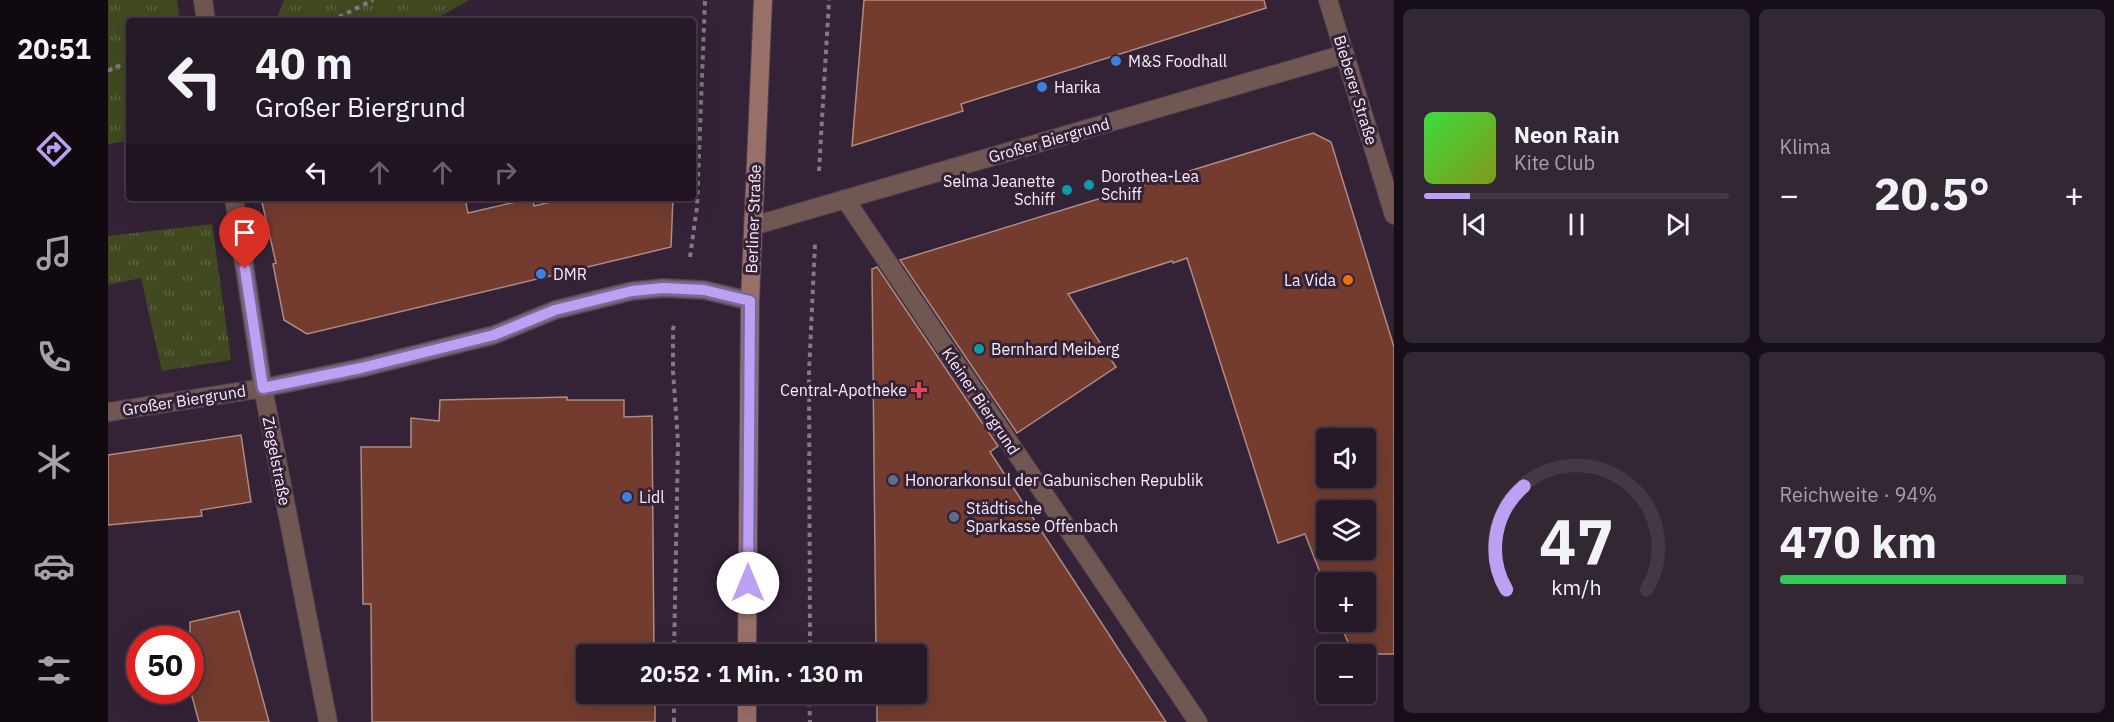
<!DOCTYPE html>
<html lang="de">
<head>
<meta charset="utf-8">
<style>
	body { margin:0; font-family:"IBM Plex Sans",sans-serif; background:#332734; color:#f1f3f6; height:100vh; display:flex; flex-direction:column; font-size:22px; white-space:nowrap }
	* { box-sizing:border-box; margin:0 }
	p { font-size:20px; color:#a4a1a8 }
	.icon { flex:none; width:33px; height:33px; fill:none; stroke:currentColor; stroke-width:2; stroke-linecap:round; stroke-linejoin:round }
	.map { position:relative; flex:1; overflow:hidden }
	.details { display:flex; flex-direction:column; gap:9px; padding:9px; background:#150e16; width:720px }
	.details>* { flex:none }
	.hud { position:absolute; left:18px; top:18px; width:570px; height:183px; border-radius:6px; box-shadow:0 6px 24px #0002,0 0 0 2px #433845; background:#271a28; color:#f1f3f6; overflow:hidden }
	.controls { position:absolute; left:1208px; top:428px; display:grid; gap:12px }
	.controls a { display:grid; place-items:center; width:60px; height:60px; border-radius:6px; background:#271a28; box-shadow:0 6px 24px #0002,0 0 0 2px #433845; font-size:30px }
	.speed { position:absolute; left:18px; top:626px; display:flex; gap:12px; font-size:30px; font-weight:700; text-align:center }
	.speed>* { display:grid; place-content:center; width:78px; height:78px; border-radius:50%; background:#271a28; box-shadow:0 6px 24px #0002,0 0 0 2px #433845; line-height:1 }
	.speed .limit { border:9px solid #d22; background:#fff; color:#111 }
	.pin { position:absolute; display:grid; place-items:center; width:51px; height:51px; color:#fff; margin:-62px -26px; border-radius:50% 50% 50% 0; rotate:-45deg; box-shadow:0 0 6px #0007 }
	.pin .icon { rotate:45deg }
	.me { position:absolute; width:66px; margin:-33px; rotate:0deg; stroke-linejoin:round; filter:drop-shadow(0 0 4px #0008) }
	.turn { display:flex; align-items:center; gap:21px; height:126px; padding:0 30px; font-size:27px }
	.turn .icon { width:78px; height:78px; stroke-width:2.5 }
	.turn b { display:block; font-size:42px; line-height:51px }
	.lanes { display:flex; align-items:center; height:57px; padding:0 30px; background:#0003; justify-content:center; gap:30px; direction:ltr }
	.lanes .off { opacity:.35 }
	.big { font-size:45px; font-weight:700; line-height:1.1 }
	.details .widget { flex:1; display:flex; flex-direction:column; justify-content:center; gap:9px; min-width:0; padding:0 21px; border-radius:9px; background:#332734 }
	.details .dial { align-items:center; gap:0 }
	.dial svg { height:156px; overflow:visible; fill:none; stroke:#433845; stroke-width:7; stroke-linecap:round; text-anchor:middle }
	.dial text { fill:#f1f3f6; stroke:none }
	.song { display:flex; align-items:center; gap:18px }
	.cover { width:72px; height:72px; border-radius:9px; background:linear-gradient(135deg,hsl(120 70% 55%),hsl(70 70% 35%)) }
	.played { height:6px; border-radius:3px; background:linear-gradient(90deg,#bca0f2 15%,#433845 15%) }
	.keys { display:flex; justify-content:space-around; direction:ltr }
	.heat { display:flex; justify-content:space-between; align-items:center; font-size:33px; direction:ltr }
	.charge { height:9px; border-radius:4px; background:linear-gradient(90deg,#34c759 94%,#433845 0) }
	.details .tiles { flex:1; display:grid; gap:9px; grid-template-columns:repeat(2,1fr) }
	.trip { position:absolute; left:468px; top:644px; width:351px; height:60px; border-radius:6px; background:#271a28; box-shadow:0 6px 24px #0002,0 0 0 2px #433845; font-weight:700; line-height:60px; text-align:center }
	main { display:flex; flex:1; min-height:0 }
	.menu { display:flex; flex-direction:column; width:108px; justify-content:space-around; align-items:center; background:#100a10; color:#a4a1a8 }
	.menu .icon { width:42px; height:42px }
	.menu .selected { color:#bca0f2 }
	.menu b { font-size:27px; color:#f1f3f6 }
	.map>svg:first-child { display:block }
	.park { fill:url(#park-tufts) }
	.building { fill:#733c2f; stroke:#ae8c83; stroke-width:1.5; fill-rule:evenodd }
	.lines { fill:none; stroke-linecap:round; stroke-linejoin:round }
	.pedestrian-casing { stroke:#503e51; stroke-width:20 }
	.minor-casing { stroke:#503e51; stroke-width:20 }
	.secondary-casing { stroke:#503e51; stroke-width:20 }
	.path { stroke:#867687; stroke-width:4; stroke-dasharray:4.5 4.5; stroke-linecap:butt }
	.pedestrian { stroke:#715752; stroke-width:18 }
	.minor { stroke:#715752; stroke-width:18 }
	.secondary { stroke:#997067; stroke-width:18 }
	.route-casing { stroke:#7a689d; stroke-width:15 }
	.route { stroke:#bca0f2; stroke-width:10 }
	.shop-dot { fill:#3f7fe0; stroke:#342236; stroke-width:2 }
	.culture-dot { fill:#0f9aa8; stroke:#342236; stroke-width:2 }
	.food-dot { fill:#e8710a; stroke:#342236; stroke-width:2 }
	.health-dot { fill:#e0444e; stroke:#342236; stroke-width:2 }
	.service-dot { fill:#5c6f8a; stroke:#342236; stroke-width:2 }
	.labels { text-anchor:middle; stroke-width:6; stroke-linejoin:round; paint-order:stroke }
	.poi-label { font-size:16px; fill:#f9ecfa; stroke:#342236; text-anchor:start }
	.street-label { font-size:16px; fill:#f9ecfa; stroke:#342236 }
</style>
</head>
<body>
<main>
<nav class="menu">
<b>20:51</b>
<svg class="icon selected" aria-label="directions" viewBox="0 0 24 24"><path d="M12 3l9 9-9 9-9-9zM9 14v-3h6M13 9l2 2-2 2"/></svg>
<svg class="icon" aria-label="music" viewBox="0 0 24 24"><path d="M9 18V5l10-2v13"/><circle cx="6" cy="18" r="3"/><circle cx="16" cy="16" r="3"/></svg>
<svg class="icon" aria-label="phone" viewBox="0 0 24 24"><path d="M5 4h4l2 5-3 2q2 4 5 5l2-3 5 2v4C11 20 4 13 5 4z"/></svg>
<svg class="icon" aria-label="climate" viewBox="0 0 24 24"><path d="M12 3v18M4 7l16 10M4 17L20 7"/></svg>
<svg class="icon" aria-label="car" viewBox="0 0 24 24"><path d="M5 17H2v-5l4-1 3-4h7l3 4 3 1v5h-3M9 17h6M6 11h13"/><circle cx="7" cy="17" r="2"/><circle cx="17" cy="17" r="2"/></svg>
<svg class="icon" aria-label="filters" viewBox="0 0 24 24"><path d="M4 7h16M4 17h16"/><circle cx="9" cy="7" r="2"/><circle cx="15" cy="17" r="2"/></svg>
</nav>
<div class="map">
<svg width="1286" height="722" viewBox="0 0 1286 722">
	<defs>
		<pattern id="park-tufts" width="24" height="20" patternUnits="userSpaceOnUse" patternTransform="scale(1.5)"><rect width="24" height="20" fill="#414921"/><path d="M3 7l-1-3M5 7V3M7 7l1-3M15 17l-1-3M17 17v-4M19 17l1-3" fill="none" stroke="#5d6342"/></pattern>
	</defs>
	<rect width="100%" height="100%" fill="#342236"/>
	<g class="park">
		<polygon points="0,0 69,0 72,21 21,21 21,141 0,144"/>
		<polygon points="176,0 361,0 324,21 168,21"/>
		<polygon points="104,224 123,360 54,371 33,278 0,285 0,236"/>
	</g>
	<g class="building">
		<polygon points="756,0 1156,0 1158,8 853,104 855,111 744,146"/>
		<path d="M 1205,133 L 1223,142 L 1286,347 L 1286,654 L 1245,654 L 1231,621 L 1257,621 L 1257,582 L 1218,582 L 1218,588 L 1197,534 L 1170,543 L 1079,258 L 1065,263 L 1064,261 L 960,294 L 1008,367 L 909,433 L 792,260 ZM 1218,438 L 1257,438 L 1257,477 L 1218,477 ZM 1218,510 L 1257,510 L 1257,549 L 1218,549 Z"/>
		<polygon points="153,198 357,198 360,213 425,198 426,206 459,198 565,198 563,247 199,334 176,320 165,264 168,263"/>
		<polygon points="769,267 890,446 882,452 1058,722 769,722 769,693 808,693 808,654 768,654 764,269"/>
		<polygon points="459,397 459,400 516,400 516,417 544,416 546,654 478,654 478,693 547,693 547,722 264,722 263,604 255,604 253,447 303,447 303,418 331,421 332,400"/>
		<polygon points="133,435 143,502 93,510 94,516 0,525 0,455"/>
		<polygon points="131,611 161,722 91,722 82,689 82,622"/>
	</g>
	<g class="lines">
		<g class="pedestrian-casing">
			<polyline id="pedestrian" points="737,199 1090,722"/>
		</g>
		<g class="minor-casing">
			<g id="minor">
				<polyline points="95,0 98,21"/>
				<polyline points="1220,0 1286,215"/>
				<polyline points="126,198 155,388 220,722"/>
				<polyline points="645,226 1237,54"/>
				<polyline points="0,412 155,388 253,368 386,335 447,310 524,291 555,288 596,290 642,301"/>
			</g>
		</g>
		<g class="secondary-casing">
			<g id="secondary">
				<polyline points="639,654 642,301 655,0"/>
				<polyline points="639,722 639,693"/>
			</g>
		</g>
		<g class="path">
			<polyline points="223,21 265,0"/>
			<polyline points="0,71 21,61"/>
			<polyline points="711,171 721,0"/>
			<polyline points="582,257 589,207 597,0"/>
			<polyline points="566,654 570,442 565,371 565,329 567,322"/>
			<polyline points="702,654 701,372 707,244"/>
			<polyline points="701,693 702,722"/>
			<polyline points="566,722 566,693"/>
		</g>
		<use href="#pedestrian" class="pedestrian"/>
		<use href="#minor" class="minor"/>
		<use href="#secondary" class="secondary"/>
	</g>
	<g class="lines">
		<g class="route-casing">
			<polyline id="route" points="137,269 155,388 253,368 386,335 447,310 524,291 555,288 596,290 642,301 640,583"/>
		</g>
		<use href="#route" class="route"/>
	</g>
	<g class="shop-dot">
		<circle cx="1008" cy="61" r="6"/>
		<circle cx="934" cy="87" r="6"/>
		<circle cx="433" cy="274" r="6"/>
		<circle cx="519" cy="497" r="6"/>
	</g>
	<g class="culture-dot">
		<circle cx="981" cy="185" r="6"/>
		<circle cx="959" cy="190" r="6"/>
		<circle cx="871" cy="349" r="6"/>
	</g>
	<circle class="food-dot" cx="1240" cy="280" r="6"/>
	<path class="health-dot" d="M808 381h6v6h6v6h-6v6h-6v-6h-6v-6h6z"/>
	<g class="service-dot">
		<circle cx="785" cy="480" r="6"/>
		<circle cx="846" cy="517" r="6"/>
	</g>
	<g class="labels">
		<g class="poi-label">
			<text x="1020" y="67">M&amp;S Foodhall</text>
			<text x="946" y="93">Harika</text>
			<text x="993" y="182">Dorothea-Lea<tspan x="993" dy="18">Schiff</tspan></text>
			<text x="947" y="187" text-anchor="end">Selma Jeanette<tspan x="947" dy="18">Schiff</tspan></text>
			<text x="445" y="280">DMR</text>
			<text x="1228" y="286" text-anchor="end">La Vida</text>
			<text x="883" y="355">Bernhard Meiberg</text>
			<text x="799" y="396" text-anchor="end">Central-Apotheke</text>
			<text x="797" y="486">Honorarkonsul der Gabunischen Republik</text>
			<text x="531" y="503">Lidl</text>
			<text x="858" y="514">Städtische<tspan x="858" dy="18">Sparkasse Offenbach</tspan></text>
		</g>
		<g class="street-label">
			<text transform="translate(1248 90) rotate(73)" y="6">Bieberer Straße</text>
			<text transform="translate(941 140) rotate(-16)" y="6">Großer Biergrund</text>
			<text transform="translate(645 219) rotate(-88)" y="6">Berliner Straße</text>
			<text transform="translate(76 400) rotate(-9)" y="6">Großer Biergrund</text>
			<text transform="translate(873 401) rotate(56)" y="6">Kleiner Biergrund</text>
			<text transform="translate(169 461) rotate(79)" y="6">Ziegelstraße</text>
		</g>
	</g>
</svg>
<div class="controls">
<a><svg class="icon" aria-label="sound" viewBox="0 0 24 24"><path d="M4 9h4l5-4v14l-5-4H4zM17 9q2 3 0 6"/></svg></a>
<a><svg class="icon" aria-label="layers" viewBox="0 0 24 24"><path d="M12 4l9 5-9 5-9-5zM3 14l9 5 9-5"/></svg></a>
<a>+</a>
<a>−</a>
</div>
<div class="speed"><div class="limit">50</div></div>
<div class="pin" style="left:137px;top:269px;background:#d93025"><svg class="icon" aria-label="arrive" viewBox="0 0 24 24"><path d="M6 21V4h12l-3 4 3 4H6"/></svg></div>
<svg class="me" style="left:640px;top:583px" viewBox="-20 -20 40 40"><circle r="19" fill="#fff"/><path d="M0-13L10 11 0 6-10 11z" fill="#bca0f2"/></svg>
<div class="trip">20:52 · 1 Min. · 130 m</div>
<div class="hud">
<div class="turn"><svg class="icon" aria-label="left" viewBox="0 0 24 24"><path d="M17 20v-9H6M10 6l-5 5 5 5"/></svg><div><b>40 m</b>Großer Biergrund</div></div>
<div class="lanes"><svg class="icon" aria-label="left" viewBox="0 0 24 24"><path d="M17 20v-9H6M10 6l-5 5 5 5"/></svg><svg class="icon off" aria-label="ahead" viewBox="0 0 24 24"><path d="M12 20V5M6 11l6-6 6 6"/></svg><svg class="icon off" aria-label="ahead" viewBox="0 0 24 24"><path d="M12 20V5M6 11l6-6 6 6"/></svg><svg class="icon off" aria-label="right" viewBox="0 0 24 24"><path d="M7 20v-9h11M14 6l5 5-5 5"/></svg></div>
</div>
</div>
<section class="details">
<div class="tiles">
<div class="widget">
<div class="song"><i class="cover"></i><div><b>Neon Rain</b><p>Kite Club</p></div></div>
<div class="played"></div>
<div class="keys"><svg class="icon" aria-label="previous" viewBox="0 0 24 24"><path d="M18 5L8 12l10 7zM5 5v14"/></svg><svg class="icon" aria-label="pause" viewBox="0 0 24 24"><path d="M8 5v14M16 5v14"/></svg><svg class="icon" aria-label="next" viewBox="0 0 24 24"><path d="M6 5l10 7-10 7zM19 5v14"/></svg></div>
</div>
<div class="widget"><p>Klima</p>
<div class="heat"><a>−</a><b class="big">20.5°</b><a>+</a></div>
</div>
<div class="widget dial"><svg viewBox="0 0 100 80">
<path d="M14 69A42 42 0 1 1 86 69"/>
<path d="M14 69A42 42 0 0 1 23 16" stroke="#bca0f2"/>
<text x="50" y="56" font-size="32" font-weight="700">47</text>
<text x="50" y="72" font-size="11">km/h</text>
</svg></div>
<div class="widget"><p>Reichweite · 94%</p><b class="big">470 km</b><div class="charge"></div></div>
</div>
</section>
</main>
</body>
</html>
